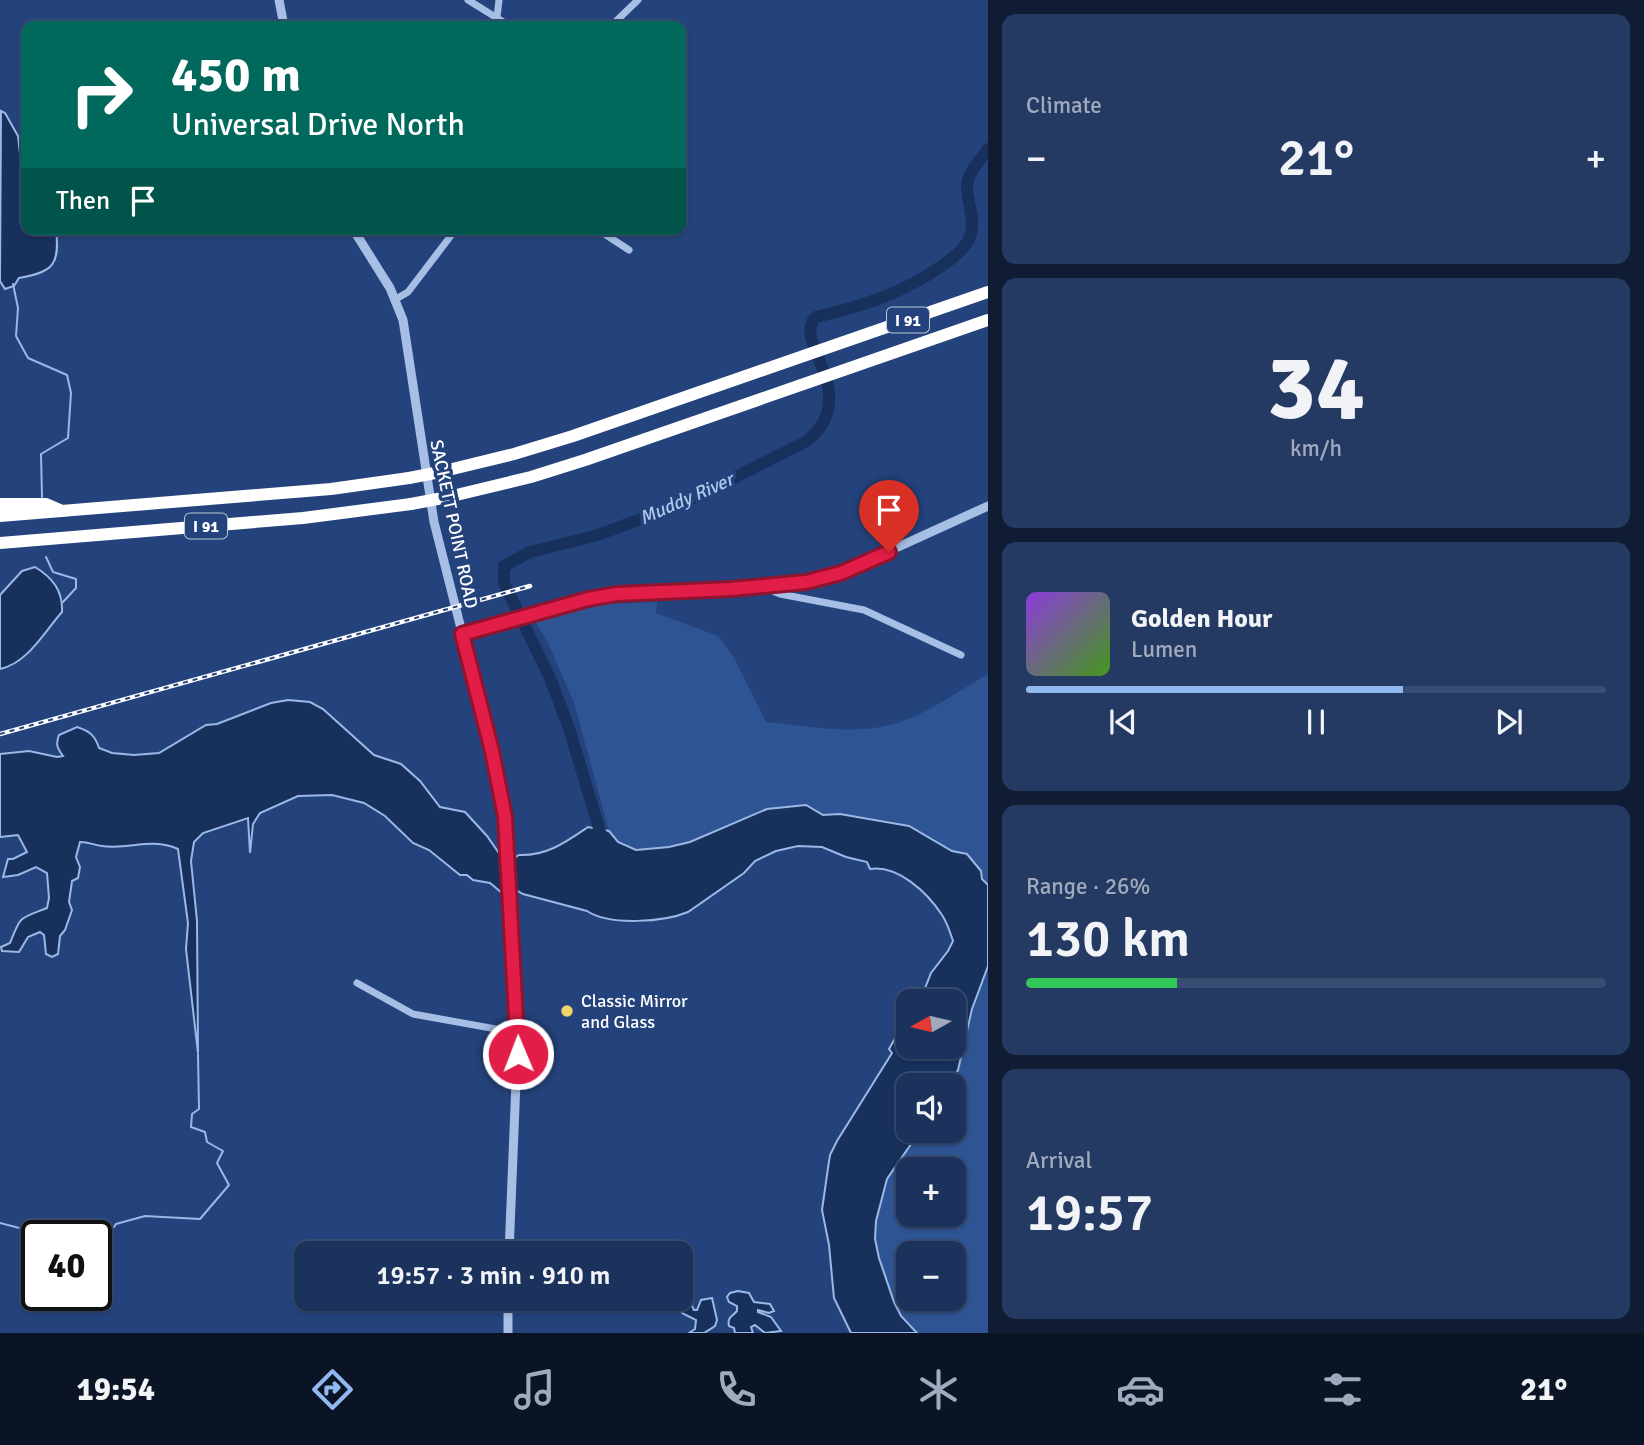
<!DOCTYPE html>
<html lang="en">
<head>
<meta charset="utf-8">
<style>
	body { margin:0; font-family:Signika,sans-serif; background:#243a63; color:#f1f3f6; height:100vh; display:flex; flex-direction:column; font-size:26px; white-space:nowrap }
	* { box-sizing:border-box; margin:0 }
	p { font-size:23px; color:#a0aabc }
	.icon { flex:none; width:38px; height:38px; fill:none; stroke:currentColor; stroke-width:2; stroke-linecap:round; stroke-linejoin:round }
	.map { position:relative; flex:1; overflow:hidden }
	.drawer { display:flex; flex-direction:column; gap:14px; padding:14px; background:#0f1c33; width:656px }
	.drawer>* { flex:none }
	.guide { position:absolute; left:21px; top:21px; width:665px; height:214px; border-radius:14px; box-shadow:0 2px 5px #0004,0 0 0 2px #394d72; background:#00695c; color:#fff; overflow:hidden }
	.needle { width:46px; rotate:262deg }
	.controls { position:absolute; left:896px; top:989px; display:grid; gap:14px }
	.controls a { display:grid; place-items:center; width:70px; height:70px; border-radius:14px; background:#1b325d; box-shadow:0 2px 5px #0004,0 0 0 2px #394d72; font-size:35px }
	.speed { position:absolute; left:21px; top:1220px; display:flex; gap:14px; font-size:35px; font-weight:700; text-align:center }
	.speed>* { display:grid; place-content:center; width:91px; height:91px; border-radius:50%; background:#1b325d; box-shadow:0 2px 5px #0004,0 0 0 2px #394d72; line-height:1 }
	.speed .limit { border:4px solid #111; border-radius:10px; background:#fff; color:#111 }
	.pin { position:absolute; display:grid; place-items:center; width:60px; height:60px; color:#fff; margin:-72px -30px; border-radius:50% 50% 50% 0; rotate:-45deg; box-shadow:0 0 7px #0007 }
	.pin .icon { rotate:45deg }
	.me { position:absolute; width:77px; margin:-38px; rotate:359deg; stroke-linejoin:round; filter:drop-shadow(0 0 5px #0008) }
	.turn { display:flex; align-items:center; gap:24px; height:147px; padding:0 35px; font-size:32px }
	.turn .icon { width:91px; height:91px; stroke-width:2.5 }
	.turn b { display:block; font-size:49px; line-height:60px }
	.then { display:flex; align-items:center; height:66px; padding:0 35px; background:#0003; gap:14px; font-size:26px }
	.big { font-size:52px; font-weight:600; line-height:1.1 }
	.drawer .widget { flex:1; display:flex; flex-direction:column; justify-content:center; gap:10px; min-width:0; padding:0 24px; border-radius:14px; background:#243a63 }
	.drawer .dial { align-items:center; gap:0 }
	.dial b { font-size:91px; line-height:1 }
	.song { display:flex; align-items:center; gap:21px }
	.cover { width:84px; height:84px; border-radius:10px; background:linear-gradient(135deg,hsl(270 70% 55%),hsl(100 70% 35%)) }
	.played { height:7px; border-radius:4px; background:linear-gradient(90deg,#90b9f0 65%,#394d72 65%) }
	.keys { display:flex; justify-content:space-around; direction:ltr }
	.heat { display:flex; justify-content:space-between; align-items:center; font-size:38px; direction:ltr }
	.charge { height:10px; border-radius:5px; background:linear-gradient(90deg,#34c759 26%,#394d72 0) }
	.trip { position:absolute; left:294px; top:1241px; width:399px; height:70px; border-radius:14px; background:#1b325d; box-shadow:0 2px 5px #0004,0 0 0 2px #394d72; font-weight:600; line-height:70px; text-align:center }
	.tab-bar { display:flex; height:112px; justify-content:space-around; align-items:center; background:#0b1425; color:#a0aabc }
	.tab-bar .icon { width:49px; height:49px }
	.tab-bar .active { color:#90b9f0 }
	.tab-bar b { font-size:32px; color:#f1f3f6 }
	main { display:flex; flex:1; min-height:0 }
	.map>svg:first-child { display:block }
	.green { fill:#2e5493; fill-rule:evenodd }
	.water { fill:#18305c; stroke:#9bb8e6; stroke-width:2 }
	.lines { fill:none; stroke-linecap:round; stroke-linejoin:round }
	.stream { stroke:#9bb8e6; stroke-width:2 }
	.river { stroke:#18305c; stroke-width:12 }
	.minor { stroke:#a7bee5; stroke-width:7 }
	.tertiary { stroke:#a7bee5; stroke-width:9 }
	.motorway { stroke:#fff; stroke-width:12 }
	.rail-casing { stroke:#fff; stroke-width:4.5 }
	.rail { stroke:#24437c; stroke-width:2; stroke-dasharray:5; stroke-linecap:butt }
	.motorway-bridge { stroke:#fff; stroke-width:12 }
	.route-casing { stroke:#92132f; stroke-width:18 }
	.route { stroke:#e11d48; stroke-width:12 }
	.poi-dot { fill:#efd36b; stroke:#24437c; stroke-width:2.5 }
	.labels { text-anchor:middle; stroke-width:7; stroke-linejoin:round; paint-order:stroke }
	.shield { fill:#24437c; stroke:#bdc7d8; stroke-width:2 }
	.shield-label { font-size:16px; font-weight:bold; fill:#fff }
	.street-label { font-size:18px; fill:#fff; stroke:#24437c }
	.poi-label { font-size:18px; fill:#fff; stroke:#24437c; text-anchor:start }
	.water-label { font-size:19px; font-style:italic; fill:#b2c9ed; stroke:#24437c }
</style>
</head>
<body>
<main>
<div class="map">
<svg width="988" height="1333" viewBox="0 0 988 1333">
	<rect width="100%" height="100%" fill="#24437c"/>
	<g class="green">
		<path d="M 657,602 L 656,613 L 718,636 L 733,656 L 766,722 C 809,726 855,736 897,723 C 927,714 960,690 988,674 L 988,885 L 971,858 L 963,852 L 952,851 L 912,827 L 895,822 L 840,814 L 823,815 L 806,805 L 767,809 L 690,842 L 669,847 L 636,850 L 618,842 L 609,831 L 574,703 L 548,643 L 535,621 L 604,604 Z"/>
		<path d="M 988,966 L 988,1333 L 917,1333 L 901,1316 L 894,1302 L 879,1258 L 875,1239 L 876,1217 L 887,1179 L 920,1131 L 954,1130 L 954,1085 L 949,1085 L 958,1070 L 972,1009 ZM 908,1169 L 954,1169 L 954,1214 L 908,1214 ZM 908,1253 L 954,1253 L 954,1298 L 908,1298 Z"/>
	</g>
	<g class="water">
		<path d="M 1,111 L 5,113 L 18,136 L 20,154 L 26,172 L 26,229 L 56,229 C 60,264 54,272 19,278 L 14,286 L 5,289 L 0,281 Z"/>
		<path d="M 35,567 C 53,578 63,591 62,612 C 44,632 28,663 0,669 L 0,595 L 22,571 Z"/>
		<path d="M 288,700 L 310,702 L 323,709 L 374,755 L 401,764 L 420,781 L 440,807 L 465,812 L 487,836 L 503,859 L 514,858 L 519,855 C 547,856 566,842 588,827 L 609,831 L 618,842 L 636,850 L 669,847 L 690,842 L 767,809 L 806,805 L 823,815 L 840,814 L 909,826 L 952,851 L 967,854 L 981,871 L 982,879 L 988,885 L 988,966 L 972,1009 L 958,1070 L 949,1085 L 908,1085 L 908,1130 L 920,1131 L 887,1179 L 876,1221 L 875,1239 L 879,1258 L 894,1302 L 901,1316 L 917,1333 L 851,1333 L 834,1298 L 829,1245 L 822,1210 L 828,1168 L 830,1155 L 837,1141 L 892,1053 L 889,1049 L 908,1016 L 908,1046 L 954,1046 L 954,1001 L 920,1001 L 931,973 L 948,951 L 953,941 C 950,932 947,922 942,915 C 927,892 898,865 870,869 L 867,862 L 846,857 L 822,847 L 798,846 L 776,851 L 755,861 L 744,873 L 688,912 C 664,922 610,926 587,911 L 523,894 L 516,890 L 502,893 L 490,883 L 473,880 L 467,875 L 460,875 L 429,850 L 413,843 L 385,816 L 364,803 L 332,795 L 298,796 L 260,813 L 253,824 L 250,853 L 248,818 L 203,833 L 194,842 L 191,861 L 197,921 L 198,1053 L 186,949 L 188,923 L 178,849 C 150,837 130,850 102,846 C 94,845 89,842 80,842 L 76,857 L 80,867 L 78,878 L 72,881 L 69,902 L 72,910 L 65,930 L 60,936 L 58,954 L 52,957 L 46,954 L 44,935 L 40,932 L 28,937 L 19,952 L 2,951 L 1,947 L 10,943 C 21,915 19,919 47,908 L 49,898 L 47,873 L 36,867 L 18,875 L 3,877 L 8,859 L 13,859 L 27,852 L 18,835 L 0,837 L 0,754 L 29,751 L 57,757 L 63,756 C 58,749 55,745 59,735 L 77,727 C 89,731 95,735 99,748 L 112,753 L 134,755 L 159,753 L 206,725 L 217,724 L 271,703 Z"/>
		<polygon points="681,1290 694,1295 692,1306 694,1310 697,1310 701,1300 712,1298 717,1320 715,1326 704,1333 689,1333 695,1329 696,1320 682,1313 678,1299 681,1298"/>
		<path d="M 738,1291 L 749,1293 L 754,1302 L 770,1304 L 774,1311 L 769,1313 L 758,1310 L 758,1312 L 771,1317 L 781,1331 L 765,1333 L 755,1325 L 751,1327 L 753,1333 L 735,1333 L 734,1328 L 729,1326 C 727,1317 732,1317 737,1311 L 737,1306 L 729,1302 L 727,1297 L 730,1293 Z"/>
	</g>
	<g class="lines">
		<g class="stream">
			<polyline points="13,284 18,308 16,336 28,358 67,375 71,393 68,438 41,454 42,497"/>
			<polyline points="46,557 53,572 76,579 76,588 63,602"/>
			<polyline points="0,1223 50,1236"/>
			<polyline points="96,1241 106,1239 116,1224 145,1216 200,1219 229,1185 217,1163 223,1151 207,1142 205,1132 191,1127 192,1114 199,1109 198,1054"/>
		</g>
		<path class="river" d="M 604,845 L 569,728 L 550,678 L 504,583 L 504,566 L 530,552 L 598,535 L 686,502 L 807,441 C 864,394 790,340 816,317 C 863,306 904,293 943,265 C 954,257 968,247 971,233 C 975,217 967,202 967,186 C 967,174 981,158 988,149"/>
		<g class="minor">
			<polyline points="468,0 510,26"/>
			<polyline points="497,17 499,0"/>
			<polyline points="611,26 638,0"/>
			<polyline points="597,229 629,250"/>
			<polyline points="396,299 408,292 456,229"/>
			<polyline points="764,587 780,594 864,610 961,655"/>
			<polyline points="357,983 413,1014 518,1033"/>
		</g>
		<g class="tertiary">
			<polyline points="279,0 284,26"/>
			<polyline points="353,229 390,288 403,320 434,522 492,751 506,830 518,1033 509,1253"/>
			<polyline points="462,634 588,599 616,594 764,587 805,581 841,573 988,506"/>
			<polyline points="508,1333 508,1298"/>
		</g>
		<g class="motorway">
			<polyline points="440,472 514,454 573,436 988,292"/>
			<polyline points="448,497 531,477 585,460 988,320"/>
			<polyline points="0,504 46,504 62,511"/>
			<polyline points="0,516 331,489 409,478"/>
			<polyline points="0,543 303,518 411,504"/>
		</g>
		<g class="rail-casing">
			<polyline id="rail" points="0,734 530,586"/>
		</g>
		<use href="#rail" class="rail"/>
		<g class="motorway-bridge">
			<polyline points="409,478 440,472"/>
			<polyline points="411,504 448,497"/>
		</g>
	</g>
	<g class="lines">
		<g class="route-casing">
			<polyline id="route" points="518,1054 505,817 492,751 462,634 588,599 616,594 731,589 806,582 841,573 889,552"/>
		</g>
		<use href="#route" class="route"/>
	</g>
	<circle class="poi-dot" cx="567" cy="1011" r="7"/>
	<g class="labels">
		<g class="shield">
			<rect x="887" y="307.5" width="42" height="25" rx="5"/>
			<rect x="185" y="513.5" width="42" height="25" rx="5"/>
		</g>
		<g class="shield-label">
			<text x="908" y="326">I 91</text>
			<text x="206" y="532">I 91</text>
		</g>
		<g class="street-label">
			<text transform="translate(454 524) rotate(78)" y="6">SACKETT POINT ROAD</text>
		</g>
		<g class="poi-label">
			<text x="581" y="1007">Classic Mirror<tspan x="581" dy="21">and Glass</tspan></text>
		</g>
		<g class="water-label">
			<text transform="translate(686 498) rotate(-24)" y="7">Muddy River</text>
		</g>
	</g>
</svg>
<div class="controls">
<a><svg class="needle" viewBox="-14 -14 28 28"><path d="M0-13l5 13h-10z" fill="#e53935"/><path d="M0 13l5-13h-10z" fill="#a0aabc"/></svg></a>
<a><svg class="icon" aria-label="sound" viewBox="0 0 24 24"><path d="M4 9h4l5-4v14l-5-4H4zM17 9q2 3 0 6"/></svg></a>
<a>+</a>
<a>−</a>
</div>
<div class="speed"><div class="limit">40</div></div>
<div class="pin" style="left:889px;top:552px;background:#d93025"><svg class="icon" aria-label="arrive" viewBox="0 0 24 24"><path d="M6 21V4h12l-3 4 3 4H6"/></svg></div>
<svg class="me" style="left:518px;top:1054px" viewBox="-20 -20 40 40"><circle r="17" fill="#e11d48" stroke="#fff" stroke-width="3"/><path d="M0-11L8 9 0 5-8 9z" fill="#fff"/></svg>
<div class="trip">19:57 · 3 min · 910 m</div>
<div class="guide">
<div class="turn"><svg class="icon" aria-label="right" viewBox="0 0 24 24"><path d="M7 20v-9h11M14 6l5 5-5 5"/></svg><div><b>450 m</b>Universal Drive North</div></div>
<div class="then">Then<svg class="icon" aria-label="arrive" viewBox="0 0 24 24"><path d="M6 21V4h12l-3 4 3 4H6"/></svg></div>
</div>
</div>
<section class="drawer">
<div class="widget"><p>Climate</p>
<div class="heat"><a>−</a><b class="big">21°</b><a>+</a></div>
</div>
<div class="widget dial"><b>34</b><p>km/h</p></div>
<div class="widget">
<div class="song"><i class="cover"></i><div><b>Golden Hour</b><p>Lumen</p></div></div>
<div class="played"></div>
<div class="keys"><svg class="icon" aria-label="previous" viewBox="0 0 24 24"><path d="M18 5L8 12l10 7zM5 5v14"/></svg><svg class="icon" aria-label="pause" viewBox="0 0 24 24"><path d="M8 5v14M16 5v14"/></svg><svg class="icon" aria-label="next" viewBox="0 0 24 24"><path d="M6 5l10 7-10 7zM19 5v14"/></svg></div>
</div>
<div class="widget"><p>Range · 26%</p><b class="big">130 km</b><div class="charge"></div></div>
<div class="widget"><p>Arrival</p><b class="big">19:57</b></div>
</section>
</main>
<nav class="tab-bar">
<b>19:54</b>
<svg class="icon active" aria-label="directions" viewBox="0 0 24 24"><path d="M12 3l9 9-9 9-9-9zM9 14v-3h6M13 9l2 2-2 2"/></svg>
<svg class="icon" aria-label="music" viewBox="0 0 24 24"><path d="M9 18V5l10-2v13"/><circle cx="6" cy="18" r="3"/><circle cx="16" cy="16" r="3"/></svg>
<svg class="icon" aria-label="phone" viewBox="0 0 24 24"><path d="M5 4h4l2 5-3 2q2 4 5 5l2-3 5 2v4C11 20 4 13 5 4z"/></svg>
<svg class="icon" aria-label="climate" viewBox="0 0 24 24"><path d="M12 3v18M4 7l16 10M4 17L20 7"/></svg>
<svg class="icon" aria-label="car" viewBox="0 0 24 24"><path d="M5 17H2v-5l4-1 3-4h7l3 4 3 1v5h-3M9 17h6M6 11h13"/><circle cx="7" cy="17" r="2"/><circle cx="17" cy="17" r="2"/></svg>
<svg class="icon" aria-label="filters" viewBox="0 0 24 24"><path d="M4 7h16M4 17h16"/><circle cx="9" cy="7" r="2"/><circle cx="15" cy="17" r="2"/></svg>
<b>21°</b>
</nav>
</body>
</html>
